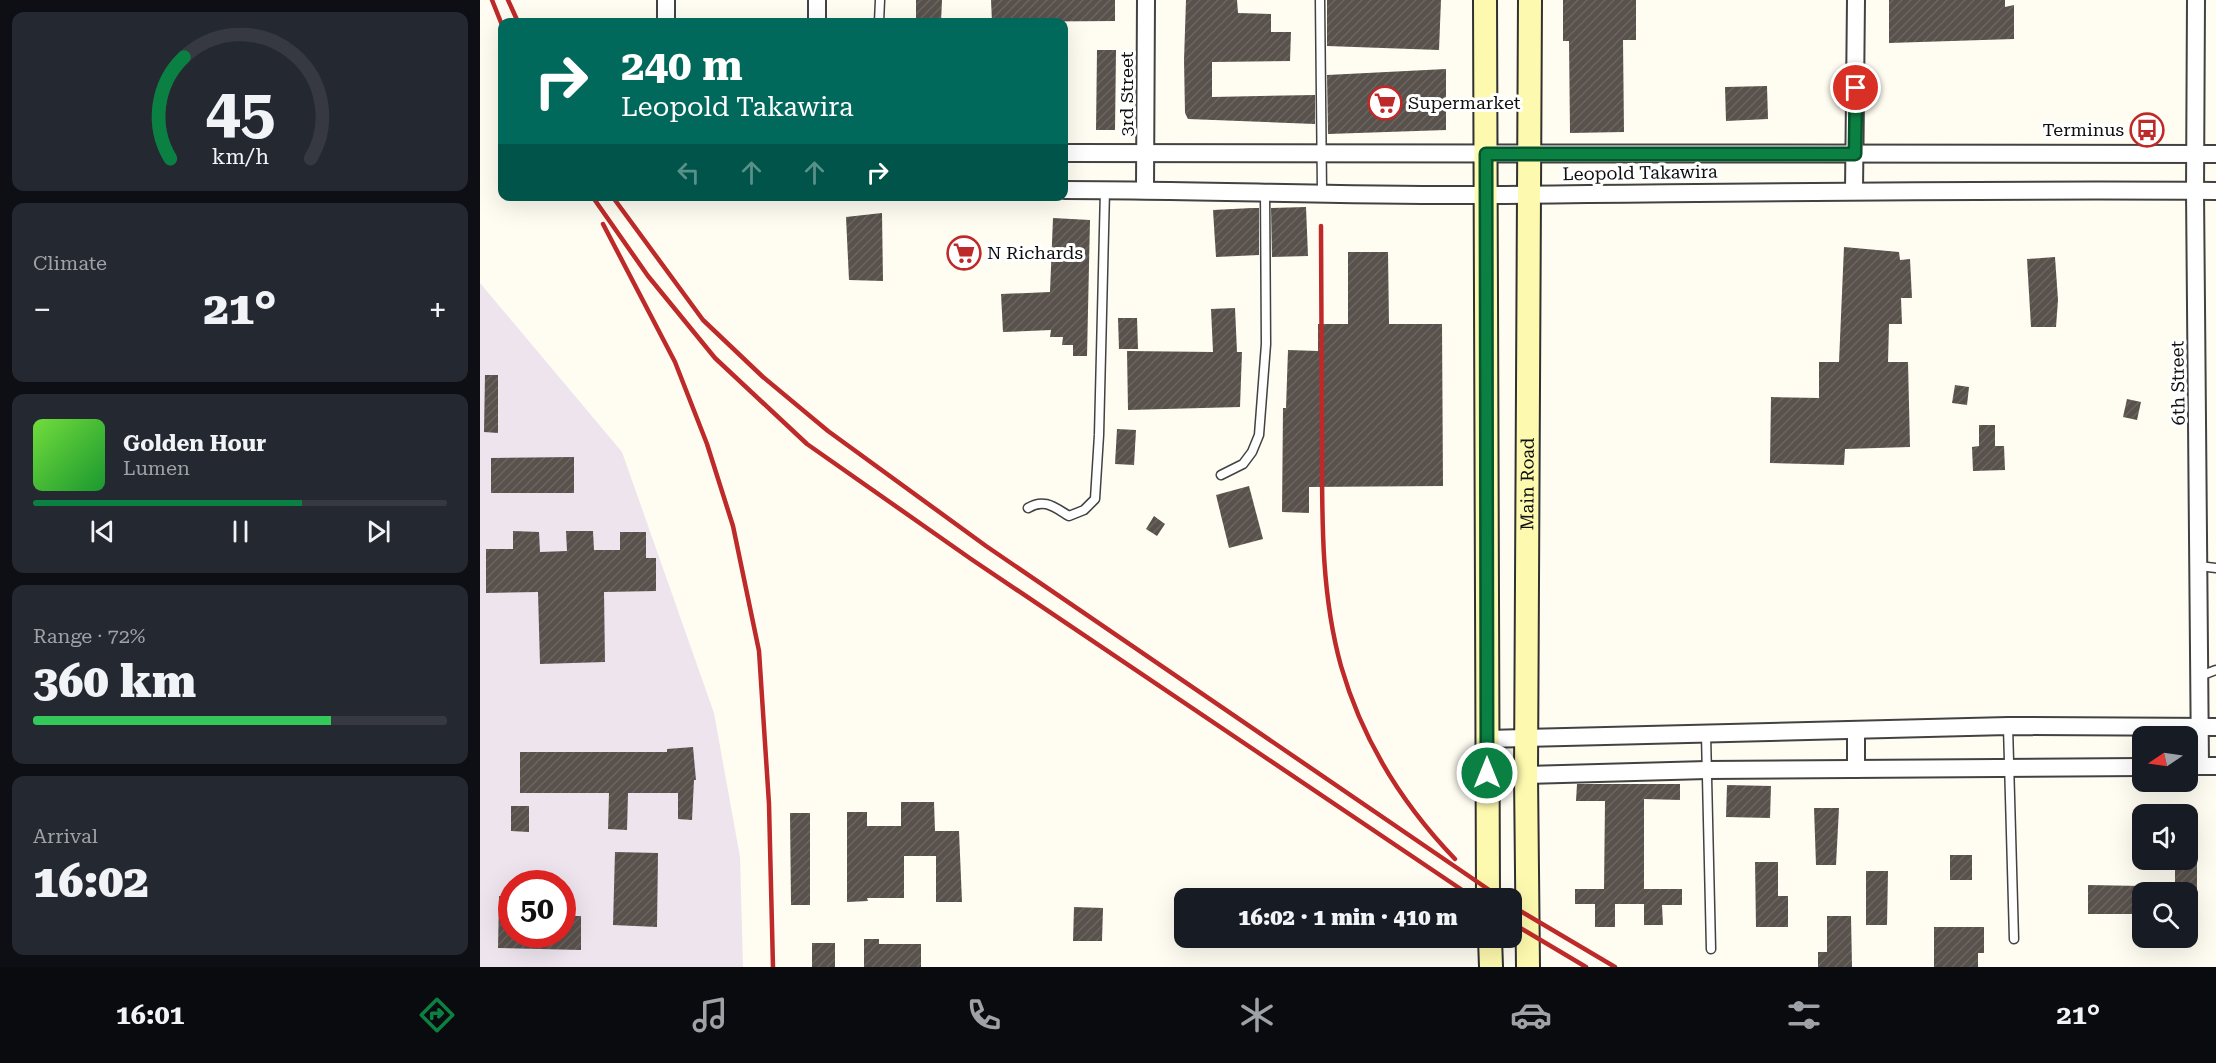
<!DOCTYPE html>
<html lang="en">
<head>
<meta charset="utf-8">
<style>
	body { margin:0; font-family:"Roboto Serif",serif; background:#242831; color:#f1f3f6; height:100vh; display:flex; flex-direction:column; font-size:22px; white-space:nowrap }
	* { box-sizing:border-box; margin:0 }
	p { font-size:20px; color:#9ea1a6 }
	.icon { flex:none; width:33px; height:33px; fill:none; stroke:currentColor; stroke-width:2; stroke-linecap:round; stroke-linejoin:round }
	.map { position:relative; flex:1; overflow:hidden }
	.drawer { display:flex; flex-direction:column; gap:12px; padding:12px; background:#0d0f14; width:480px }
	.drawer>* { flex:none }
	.top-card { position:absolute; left:18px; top:18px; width:570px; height:183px; border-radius:12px; box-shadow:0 6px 24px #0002; background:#00695c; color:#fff; overflow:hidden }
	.needle { width:39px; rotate:257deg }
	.controls { position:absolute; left:1652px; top:726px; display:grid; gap:12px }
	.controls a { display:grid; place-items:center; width:66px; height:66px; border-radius:12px; background:#171b24; box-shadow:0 6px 24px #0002; font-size:30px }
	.speed { position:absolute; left:18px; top:870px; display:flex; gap:12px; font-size:30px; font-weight:700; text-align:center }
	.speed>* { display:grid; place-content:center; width:78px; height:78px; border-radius:50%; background:#171b24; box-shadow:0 6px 24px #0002; line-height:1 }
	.speed .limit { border:9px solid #d22; background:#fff; color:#111 }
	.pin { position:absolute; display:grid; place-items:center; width:51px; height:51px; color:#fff; margin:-26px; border:3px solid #fff; border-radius:50%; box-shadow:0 2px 6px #0007 }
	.me { position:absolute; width:66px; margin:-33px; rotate:0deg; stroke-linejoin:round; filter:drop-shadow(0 0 4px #0008) }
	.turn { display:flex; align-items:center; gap:21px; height:126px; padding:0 24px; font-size:27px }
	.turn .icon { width:78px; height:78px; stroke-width:2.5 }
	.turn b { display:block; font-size:42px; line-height:51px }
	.lanes { display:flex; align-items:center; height:57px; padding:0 24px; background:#0003; justify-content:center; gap:30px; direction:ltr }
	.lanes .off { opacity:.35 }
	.big { font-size:45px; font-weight:800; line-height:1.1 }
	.drawer .card { flex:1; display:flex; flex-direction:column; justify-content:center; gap:9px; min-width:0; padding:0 21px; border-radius:12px; background:#242831 }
	.drawer .dial { align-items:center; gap:0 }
	.dial svg { height:156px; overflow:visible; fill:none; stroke:#363941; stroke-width:7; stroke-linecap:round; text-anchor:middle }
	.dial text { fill:#f1f3f6; stroke:none }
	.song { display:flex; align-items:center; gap:18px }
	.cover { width:72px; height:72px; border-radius:9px; background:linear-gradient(135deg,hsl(100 70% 55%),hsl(130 70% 35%)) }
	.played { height:6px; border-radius:3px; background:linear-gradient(90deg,#0b8043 65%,#363941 65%) }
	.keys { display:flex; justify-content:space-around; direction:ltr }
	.heat { display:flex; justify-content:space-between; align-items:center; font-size:33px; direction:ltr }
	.charge { height:9px; border-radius:4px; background:linear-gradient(90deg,#34c759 72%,#363941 0) }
	.trip { position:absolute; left:694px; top:888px; width:348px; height:60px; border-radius:12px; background:#171b24; box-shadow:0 6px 24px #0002; font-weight:800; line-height:60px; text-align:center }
	.tab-bar { display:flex; height:96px; justify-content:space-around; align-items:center; background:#090b0e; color:#9ea1a6 }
	.tab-bar .icon { width:42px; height:42px }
	.tab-bar .on { color:#0b8043 }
	.tab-bar b { font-size:27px; color:#f1f3f6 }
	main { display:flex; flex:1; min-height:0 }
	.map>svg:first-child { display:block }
	.industrial { fill:#ede4ed; fill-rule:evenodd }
	.building { fill:url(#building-hatch) }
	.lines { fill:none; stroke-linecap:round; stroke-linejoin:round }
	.service-casing { stroke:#424242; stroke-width:11 }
	.minor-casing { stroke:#424242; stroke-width:20 }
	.secondary-casing { stroke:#313131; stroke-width:26 }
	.service { stroke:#fff; stroke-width:8 }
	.minor { stroke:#fff; stroke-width:16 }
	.secondary { stroke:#fdf9ae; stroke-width:22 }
	.rail { stroke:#be2a29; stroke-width:4.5 }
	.route-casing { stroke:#07532c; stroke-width:15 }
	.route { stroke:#0b8043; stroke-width:10 }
	.labels { text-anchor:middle; stroke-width:6; stroke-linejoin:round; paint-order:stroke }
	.street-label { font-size:18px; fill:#0f0f0f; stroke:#fff }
	.poi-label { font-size:18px; fill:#0f0f0f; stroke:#fff; text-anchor:start }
</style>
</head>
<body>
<main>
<section class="drawer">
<div class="card dial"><svg viewBox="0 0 100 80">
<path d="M14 69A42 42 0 1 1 86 69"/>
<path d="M14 69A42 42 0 0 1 21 17" stroke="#0b8043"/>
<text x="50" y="56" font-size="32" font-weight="700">45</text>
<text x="50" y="72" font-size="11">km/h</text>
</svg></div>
<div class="card"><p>Climate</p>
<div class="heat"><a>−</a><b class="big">21°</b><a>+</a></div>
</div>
<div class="card">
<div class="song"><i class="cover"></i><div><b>Golden Hour</b><p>Lumen</p></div></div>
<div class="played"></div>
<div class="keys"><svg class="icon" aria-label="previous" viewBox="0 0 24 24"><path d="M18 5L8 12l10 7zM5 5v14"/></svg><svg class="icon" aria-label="pause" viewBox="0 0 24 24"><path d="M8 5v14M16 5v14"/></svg><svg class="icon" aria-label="next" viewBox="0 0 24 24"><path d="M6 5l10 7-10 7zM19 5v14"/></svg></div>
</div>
<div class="card"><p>Range · 72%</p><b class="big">360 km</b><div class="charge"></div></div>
<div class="card"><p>Arrival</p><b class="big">16:02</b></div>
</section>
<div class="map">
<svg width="1736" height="967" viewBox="0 0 1736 967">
	<defs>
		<pattern id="building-hatch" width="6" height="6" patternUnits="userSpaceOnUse" patternTransform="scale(1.5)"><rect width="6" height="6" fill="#58514c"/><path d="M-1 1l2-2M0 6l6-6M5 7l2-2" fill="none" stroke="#6b6561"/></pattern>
	</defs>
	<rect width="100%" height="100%" fill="#fffdf2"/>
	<path class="industrial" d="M 0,283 L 142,452 L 234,713 L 260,857 L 263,967 L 0,967 ZM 32,884 L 82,884 L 82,934 L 32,934 Z"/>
	<g class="building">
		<polygon points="436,0 462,0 461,22 436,22"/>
		<polygon points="511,0 635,0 635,21 512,22"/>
		<polygon points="706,0 757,0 758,13 791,14 791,32 811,32 810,61 732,62 732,97 835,95 835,124 708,119 705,113 704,60"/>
		<polygon points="847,0 961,0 959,50 847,46"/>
		<polygon points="1083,0 1156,0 1156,40 1143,40 1144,132 1090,133 1089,41 1083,41"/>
		<polygon points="1409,0 1525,0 1525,7 1534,5 1534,39 1409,43"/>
		<polygon points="617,50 636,50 635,130 616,130"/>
		<polygon points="966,69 966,130 848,134 847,75"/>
		<polygon points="1287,86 1288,119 1246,121 1245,87"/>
		<polygon points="826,207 828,256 792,257 791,208"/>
		<polygon points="772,208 779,208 779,255 736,257 733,210"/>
		<polygon points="402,213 403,281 369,280 366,217"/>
		<polygon points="573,218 610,220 607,356 593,356 593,345 582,345 583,337 570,337 571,330 523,332 521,294 570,292"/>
		<polygon points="1364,247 1419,252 1420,260 1430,259 1432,298 1421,298 1422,324 1409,324 1408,362 1428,362 1430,447 1365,449 1364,465 1290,463 1291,397 1339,398 1339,362 1359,362"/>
		<polygon points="868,252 908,252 909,324 962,324 963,486 829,487 829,513 802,512 803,408 806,408 808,350 838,351 838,324 868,324"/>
		<polygon points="1575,257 1578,300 1576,327 1551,327 1547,259"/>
		<polygon points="755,308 757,352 762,352 760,407 648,410 647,351 733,352 731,309"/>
		<polygon points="638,318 657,318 658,349 639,349"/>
		<polygon points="5,375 18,375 18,433 4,432"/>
		<polygon points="1475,385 1489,387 1487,405 1472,403"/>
		<polygon points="1647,399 1661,402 1657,420 1643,417"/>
		<polygon points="1499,425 1515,425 1515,446 1524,446 1525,470 1493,471 1492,447 1499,446"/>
		<polygon points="637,429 656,430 654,465 635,464"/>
		<polygon points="94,457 94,493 11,493 11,458"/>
		<polygon points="769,486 783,539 749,548 736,495"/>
		<polygon points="674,516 685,524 677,536 666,529"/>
		<polygon points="33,531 59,532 60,552 87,551 86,531 113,531 114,550 140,550 140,532 166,532 166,558 176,558 176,591 124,592 125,662 60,664 58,592 6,593 6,549 33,549"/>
		<polygon points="213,747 216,780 214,780 212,820 198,819 198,793 148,793 147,830 128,829 129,793 40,793 40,752 187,752 187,749"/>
		<polygon points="1097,784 1200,784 1200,800 1164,799 1164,889 1202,889 1202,905 1182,905 1183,925 1164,925 1164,904 1135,904 1135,927 1115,927 1115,904 1095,904 1095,889 1124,889 1125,801 1096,801"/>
		<polygon points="1247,785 1291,786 1290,818 1246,817"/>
		<polygon points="421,802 454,802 455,831 479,831 482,902 456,902 456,856 424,856 424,898 387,898 388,901 367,902 367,812 387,812 387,826 421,826"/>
		<polygon points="31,806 49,806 49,832 31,831"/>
		<polygon points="1334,808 1359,808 1356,865 1336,865"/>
		<polygon points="310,813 330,813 330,905 311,905"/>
		<polygon points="135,852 178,853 177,927 133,925"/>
		<rect x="1470" y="855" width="22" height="25"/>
		<polygon points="1695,861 1717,862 1717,892 1695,892"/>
		<polygon points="1275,862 1298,862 1298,896 1308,896 1308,927 1276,927"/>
		<polygon points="1386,871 1408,871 1407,925 1386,925"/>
		<polygon points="1608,885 1662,886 1662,914 1608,914"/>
		<polygon points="19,896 32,896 32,934 82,934 82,916 101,916 101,950 18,948"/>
		<polygon points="594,907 623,908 622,941 593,941"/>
		<polygon points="1347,916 1371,916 1372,967 1338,967 1338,952 1347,952"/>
		<polygon points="1454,927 1504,927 1504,953 1498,953 1498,967 1454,967"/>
		<polygon points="384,939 399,939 399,944 441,944 441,967 384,967"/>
		<rect x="332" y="943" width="23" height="24"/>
	</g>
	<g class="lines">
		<g class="service-casing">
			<g id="service">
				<polyline points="840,0 842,192"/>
				<polyline points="399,22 400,0"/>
				<polyline points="741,475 763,464 772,452 779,435 786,344 785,191"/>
				<path d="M 548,508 C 564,498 574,507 589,516 L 604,510 L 615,499 L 619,435 L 625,190"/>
				<polyline points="1719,566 1736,568"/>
				<polyline points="1720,676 1736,670"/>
				<polyline points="1528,726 1534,939"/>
				<polyline points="1226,734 1231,949"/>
			</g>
		</g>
		<g class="minor-casing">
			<g id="minor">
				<polyline points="186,0 186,22"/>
				<polyline points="337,0 337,22"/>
				<polyline points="1716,0 1715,191 1720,766"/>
				<polyline points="584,153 1736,154"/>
				<polyline points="665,188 666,0"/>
				<path d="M 584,190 C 724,190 865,196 1006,195 C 1249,193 1493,189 1736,191"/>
				<polyline points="1374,191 1376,0"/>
				<polyline points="1376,730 1376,769"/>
				<polyline points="1006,739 1528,726 1736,727"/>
				<polyline points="1707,766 1736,766"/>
				<polyline points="1007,773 1046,775 1227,770 1662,767"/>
			</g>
		</g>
		<g class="secondary-casing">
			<g id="secondary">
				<polyline points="1005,0 1008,898"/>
				<polyline points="1010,938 1011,967"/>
				<path id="s1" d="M 1048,967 L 1046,775 L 1050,0"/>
			</g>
		</g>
		<use href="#service" class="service"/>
		<use href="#minor" class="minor"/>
		<use href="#secondary" class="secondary"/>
		<g class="rail">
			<polyline points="12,0 22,25"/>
			<polyline points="28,0 38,22"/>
			<polyline points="112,196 168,276 235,358 327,444 491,559 994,898"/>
			<polyline points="132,196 223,320 283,377 348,431 506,546 1021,898"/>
			<polyline points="123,224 195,362 227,444 253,526 279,651 289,804 293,967"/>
			<path d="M 841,226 C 841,299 842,372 842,444 C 842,518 841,594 861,666 C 882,739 923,805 975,859"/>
			<polyline points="1032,906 1135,967"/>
			<polyline points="1032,923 1106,967"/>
		</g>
	</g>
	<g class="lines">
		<g class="route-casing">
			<polyline id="route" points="1007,773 1006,154 1375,154 1376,88"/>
		</g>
		<use href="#route" class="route"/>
	</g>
	<defs>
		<g id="supermarket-ring" transform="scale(1.725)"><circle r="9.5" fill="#fff" stroke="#be2a29" stroke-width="1.5"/><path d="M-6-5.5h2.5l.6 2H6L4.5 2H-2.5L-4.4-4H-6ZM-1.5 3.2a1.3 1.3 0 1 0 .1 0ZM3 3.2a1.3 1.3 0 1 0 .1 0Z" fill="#be2a29"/></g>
		<g id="bus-ring" transform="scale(1.725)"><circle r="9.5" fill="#fff" stroke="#be2a29" stroke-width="1.5"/><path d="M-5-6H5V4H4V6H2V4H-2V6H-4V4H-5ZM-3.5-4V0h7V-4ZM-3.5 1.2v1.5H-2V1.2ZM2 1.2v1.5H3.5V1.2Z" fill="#be2a29"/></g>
	</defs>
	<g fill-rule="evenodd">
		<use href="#supermarket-ring" x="905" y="103"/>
		<use href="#bus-ring" x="1667" y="130"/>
		<use href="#supermarket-ring" x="484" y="253"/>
	</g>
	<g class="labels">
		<g class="street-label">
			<text transform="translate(647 94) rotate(-90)" y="6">3rd Street</text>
			<text transform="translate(1160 173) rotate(-1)" y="6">Leopold Takawira</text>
			<text transform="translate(1698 383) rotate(-91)" y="6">6th Street</text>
			<text dy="6" stroke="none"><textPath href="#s1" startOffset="483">Main Road</textPath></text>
		</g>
		<g class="poi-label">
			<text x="928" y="109">Supermarket</text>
			<text x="1644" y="136" text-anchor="end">Terminus</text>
			<text x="507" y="259">N Richards</text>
		</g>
	</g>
</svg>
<div class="controls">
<a><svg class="needle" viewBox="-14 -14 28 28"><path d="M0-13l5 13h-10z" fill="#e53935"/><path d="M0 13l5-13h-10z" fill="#9ea1a6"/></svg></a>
<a><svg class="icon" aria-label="sound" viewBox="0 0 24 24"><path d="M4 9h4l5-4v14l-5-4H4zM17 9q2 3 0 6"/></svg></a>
<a><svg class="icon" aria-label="search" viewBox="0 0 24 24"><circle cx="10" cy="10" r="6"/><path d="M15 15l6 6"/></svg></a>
</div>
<div class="speed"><div class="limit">50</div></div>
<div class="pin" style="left:1376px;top:88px;background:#d93025"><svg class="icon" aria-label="arrive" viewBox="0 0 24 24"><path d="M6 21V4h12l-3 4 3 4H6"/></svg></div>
<svg class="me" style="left:1007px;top:773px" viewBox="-20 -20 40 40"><circle r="17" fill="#0b8043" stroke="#fff" stroke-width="3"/><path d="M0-11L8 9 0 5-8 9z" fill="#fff"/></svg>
<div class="trip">16:02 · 1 min · 410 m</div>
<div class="top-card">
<div class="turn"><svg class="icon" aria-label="right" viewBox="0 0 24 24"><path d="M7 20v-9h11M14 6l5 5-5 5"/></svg><div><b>240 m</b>Leopold Takawira</div></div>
<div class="lanes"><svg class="icon off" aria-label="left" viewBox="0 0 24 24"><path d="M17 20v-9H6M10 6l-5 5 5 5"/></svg><svg class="icon off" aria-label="ahead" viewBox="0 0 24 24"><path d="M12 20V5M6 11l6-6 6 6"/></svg><svg class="icon off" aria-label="ahead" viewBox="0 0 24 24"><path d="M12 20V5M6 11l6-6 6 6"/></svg><svg class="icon" aria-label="right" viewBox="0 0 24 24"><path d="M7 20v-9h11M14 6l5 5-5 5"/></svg></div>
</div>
</div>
</main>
<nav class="tab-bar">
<b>16:01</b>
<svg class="icon on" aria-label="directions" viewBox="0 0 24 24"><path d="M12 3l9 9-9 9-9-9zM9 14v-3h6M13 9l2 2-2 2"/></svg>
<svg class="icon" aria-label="music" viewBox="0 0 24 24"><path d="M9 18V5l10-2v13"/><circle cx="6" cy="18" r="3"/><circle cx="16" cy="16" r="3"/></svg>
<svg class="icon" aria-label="phone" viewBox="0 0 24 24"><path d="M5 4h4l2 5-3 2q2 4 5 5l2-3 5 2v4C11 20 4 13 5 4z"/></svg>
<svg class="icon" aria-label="climate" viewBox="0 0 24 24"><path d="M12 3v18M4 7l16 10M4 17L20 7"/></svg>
<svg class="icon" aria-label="car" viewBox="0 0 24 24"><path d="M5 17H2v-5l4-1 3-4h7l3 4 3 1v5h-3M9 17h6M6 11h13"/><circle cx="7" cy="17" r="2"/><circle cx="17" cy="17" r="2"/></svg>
<svg class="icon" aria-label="filters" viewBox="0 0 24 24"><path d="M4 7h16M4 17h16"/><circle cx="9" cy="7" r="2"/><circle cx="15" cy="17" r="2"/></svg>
<b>21°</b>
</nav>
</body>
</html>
